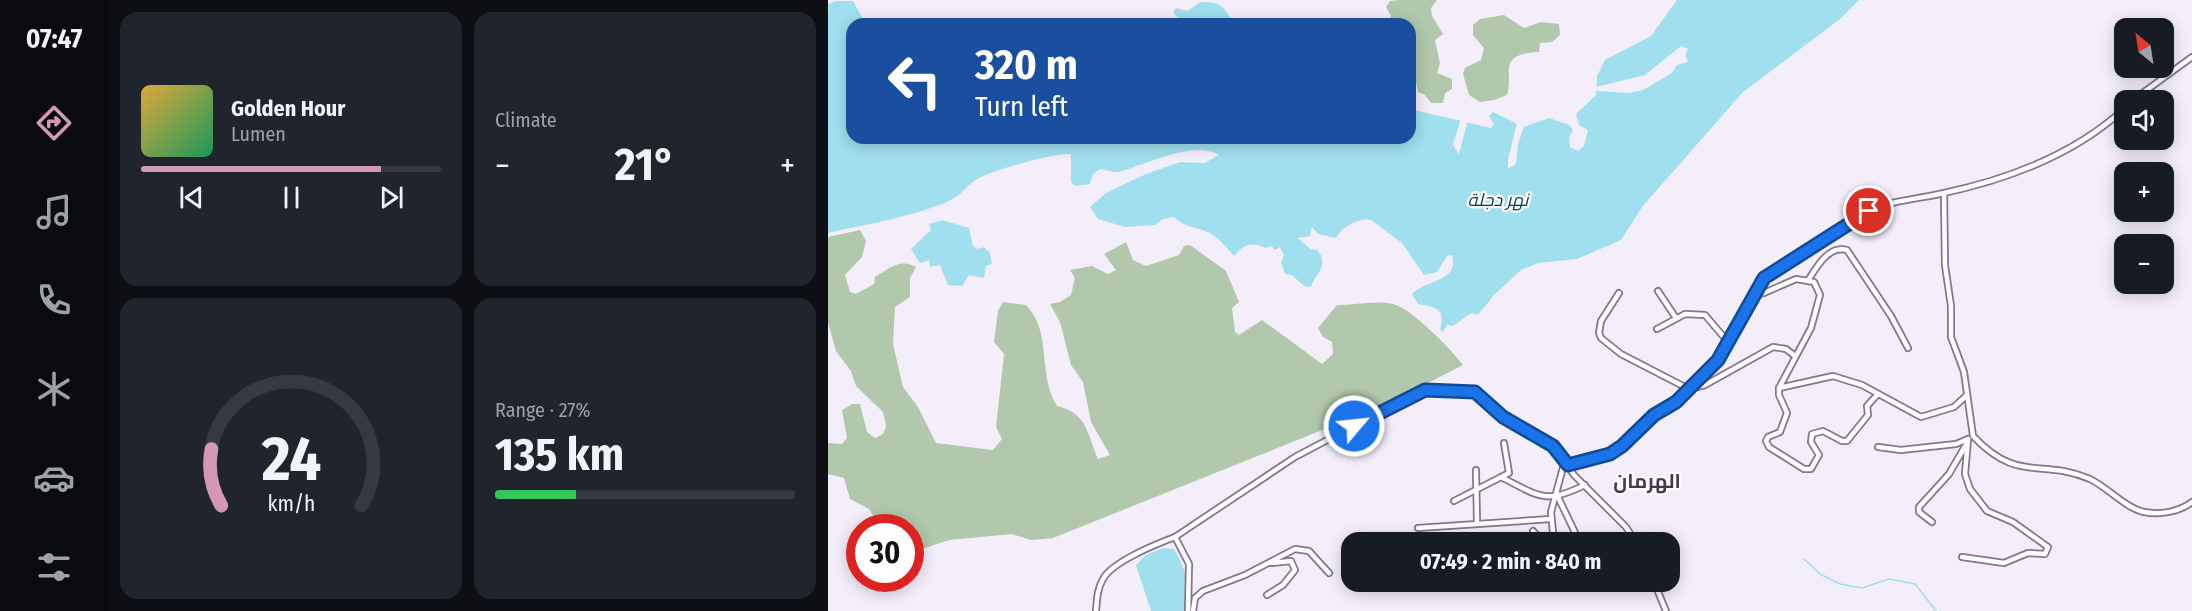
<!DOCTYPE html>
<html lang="en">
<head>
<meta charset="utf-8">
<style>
	body { margin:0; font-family:"Fira Sans Condensed",Cairo,sans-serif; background:#20242c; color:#f1f3f6; height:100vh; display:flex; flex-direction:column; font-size:22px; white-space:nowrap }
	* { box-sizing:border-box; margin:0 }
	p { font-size:20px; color:#9ea1a6 }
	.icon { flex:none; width:33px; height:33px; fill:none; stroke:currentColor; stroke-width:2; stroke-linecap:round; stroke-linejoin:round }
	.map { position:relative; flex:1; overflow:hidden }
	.sheet { display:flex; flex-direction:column; gap:12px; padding:12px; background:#0d0f14; width:720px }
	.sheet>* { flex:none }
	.guide { position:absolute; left:18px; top:18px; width:570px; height:126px; border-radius:18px; box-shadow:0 3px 15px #0003; background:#1a4fa0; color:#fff; overflow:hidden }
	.needle { width:39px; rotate:330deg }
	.controls { position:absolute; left:1286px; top:18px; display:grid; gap:12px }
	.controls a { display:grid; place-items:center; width:60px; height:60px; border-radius:12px; background:#171b24; box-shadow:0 3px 15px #0003; font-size:30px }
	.speed { position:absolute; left:18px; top:514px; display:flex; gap:12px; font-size:30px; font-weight:700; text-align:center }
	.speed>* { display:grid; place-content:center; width:78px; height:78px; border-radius:50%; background:#171b24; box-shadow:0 3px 15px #0003; line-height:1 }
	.speed .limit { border:9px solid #d22; background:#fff; color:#111 }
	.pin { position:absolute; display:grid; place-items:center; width:51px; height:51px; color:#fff; margin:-26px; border:3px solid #fff; border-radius:50%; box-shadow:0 2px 6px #0007 }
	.me { position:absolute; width:66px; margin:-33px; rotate:62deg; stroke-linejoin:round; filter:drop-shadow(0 0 4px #0008) }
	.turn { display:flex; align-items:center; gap:21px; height:126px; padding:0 30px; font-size:27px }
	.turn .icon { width:78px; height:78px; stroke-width:2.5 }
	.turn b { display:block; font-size:42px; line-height:51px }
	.big { font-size:45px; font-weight:700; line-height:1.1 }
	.sheet .card { flex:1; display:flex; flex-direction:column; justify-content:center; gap:9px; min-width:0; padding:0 21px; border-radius:18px; background:#20242c }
	.sheet .dial { align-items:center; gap:0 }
	.dial svg { height:156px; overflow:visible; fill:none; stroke:#363941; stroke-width:7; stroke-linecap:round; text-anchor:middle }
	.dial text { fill:#f1f3f6; stroke:none }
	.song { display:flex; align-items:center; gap:18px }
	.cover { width:72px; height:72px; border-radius:9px; background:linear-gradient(135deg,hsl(40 70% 55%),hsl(150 70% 35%)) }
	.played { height:6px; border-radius:3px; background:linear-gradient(90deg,#d498b7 80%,#363941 80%) }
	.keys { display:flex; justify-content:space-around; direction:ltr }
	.heat { display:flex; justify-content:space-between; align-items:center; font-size:33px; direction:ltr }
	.charge { height:9px; border-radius:4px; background:linear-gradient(90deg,#34c759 27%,#363941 0) }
	.sheet .tiles { flex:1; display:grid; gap:12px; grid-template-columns:repeat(2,1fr) }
	.trip { position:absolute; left:513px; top:532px; width:339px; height:60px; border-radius:18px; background:#171b24; box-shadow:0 3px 15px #0003; font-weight:700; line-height:60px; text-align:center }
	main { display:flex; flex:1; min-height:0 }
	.menu { display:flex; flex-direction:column; width:108px; justify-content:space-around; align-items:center; background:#090b0e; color:#9ea1a6 }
	.menu .icon { width:42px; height:42px }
	.menu .active { color:#d498b7 }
	.menu b { font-size:27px; color:#f1f3f6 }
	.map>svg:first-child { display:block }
	.green { fill:#b1c8ac }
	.water { fill:#a0dfee }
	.pier { fill:#f3eefa }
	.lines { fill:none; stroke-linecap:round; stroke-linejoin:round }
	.stream { stroke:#a0dfee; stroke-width:1.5 }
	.street-casing { stroke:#827691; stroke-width:8 }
	.street { stroke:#fff; stroke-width:4.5 }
	.route-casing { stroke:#114b97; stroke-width:15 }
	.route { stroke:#1a73e8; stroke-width:10 }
	.labels { text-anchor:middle; stroke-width:4.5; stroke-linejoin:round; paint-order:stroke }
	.water-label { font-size:18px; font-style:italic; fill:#003b46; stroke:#fff }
	.quarter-label { font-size:20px; font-weight:bold; fill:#443951; stroke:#fff }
</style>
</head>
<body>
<main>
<nav class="menu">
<b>07:47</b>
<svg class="icon active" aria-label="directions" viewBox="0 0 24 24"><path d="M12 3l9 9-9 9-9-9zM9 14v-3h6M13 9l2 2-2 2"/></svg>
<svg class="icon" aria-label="music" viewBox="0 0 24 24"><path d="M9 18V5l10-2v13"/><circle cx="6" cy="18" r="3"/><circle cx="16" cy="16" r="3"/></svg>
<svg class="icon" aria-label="phone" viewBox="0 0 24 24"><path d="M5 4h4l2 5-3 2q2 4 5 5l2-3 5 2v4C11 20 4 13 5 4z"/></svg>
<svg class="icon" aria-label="climate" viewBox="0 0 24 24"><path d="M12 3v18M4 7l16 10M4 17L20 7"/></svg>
<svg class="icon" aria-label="car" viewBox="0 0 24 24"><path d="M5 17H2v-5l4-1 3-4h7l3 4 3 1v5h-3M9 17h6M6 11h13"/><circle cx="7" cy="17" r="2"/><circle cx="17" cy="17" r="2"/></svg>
<svg class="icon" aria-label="filters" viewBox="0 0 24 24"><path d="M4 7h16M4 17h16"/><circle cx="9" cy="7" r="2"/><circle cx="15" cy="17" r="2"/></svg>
</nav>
<section class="sheet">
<div class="tiles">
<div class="card">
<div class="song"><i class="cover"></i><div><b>Golden Hour</b><p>Lumen</p></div></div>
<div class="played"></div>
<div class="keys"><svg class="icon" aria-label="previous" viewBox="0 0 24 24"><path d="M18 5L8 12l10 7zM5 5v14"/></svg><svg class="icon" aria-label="pause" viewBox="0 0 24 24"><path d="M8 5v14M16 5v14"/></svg><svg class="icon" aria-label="next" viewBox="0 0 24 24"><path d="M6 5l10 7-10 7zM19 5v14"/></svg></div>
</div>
<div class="card"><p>Climate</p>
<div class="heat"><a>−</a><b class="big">21°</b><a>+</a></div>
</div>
<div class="card dial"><svg viewBox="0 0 100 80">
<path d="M14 69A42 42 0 1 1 86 69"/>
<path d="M14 69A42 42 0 0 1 9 40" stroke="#d498b7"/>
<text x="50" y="56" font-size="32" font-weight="700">24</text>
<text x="50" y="72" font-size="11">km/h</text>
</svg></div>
<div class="card"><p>Range · 27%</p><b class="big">135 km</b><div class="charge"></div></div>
</div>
</section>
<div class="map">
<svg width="1364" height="611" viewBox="0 0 1364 611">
	<rect width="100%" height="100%" fill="#f3eefa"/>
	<g class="green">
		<polygon points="571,0 609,0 603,8 604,16 615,34 607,40 612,63 609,73 624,79 624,89 617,93 615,103 603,103 597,95 590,92 588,82 582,80 582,24 559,24 563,16 558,7 562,1"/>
		<path d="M 676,15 L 696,28 L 713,22 L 731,24 L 732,35 L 724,42 L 712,43 L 711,52 C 668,54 686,72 679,95 L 666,100 L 652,102 L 641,95 L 635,74 L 637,68 L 653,60 L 656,48 L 645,35 L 645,25 L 652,19 Z"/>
		<path d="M 32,230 L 38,241 L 34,257 L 17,275 L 22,292 L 28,294 L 46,284 L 47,277 C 62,268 72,258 88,267 L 82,278 L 82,297 L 67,307 L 65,344 L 75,387 L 90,407 L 108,443 L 165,450 L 174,439 L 168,427 L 176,354 L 166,342 L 170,311 L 175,302 L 198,305 C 225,333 209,374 229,406 C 259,413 259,433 270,459 L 282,455 L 263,422 L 255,382 L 243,365 L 232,322 L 222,304 L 232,302 L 243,295 L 247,278 L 242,270 L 264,266 L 280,274 L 288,270 L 276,254 L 298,242 L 305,260 L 318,266 L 351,255 L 356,246 L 362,245 L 398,271 L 411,302 L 404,308 L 407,332 L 411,335 L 434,320 L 494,364 L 505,354 L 504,342 L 495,337 L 490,328 L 509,305 C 528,305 547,300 565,304 C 583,308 624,350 635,365 L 559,404 L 225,538 L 203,540 L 184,534 L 121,540 L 88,551 L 83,542 L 82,528 L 53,528 L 41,509 L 22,499 L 16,478 L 0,474 L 0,443 L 14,444 L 19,438 L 14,410 L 24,404 L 32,404 L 39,432 L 47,438 L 55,434 L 58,426 L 55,412 L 28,386 L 23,371 L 8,351 L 0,323 L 0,237 Z"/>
	</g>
	<g class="water">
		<path d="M 849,0 L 1031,0 L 1012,19 L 915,92 L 814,207 L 793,240 L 749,259 L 710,263 L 693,270 L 666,295 L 650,315 L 643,313 L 625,326 L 619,325 L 615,332 L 612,330 C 618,308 609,308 590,304 L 584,294 C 596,280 632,282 624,255 L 619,256 L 609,272 L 596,275 L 574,243 L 543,220 C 530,217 514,227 508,238 L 490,234 L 484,227 L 482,236 L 470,238 L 482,249 L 489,250 C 503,265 486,275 483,287 L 476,286 L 464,275 L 457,274 L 453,262 L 456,255 L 452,247 L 447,250 L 443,246 L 437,248 C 423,241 415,245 406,256 C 400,250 392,239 385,235 C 373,227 356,228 346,217 L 335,219 L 327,225 L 297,227 L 270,219 L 262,207 L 278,193 L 318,174 L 352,162 L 377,163 L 391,155 C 365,139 317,166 290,172 C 283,173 278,169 272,169 L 265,174 L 262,184 L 247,186 L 243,182 L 243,154 C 225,153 165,170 149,179 C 139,185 133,196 121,201 C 85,217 38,224 0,233 L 0,4 L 8,1 L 25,1 L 36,21 L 43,24 L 24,24 L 24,138 L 582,138 L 582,109 L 663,128 L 666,124 L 661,116 L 665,112 L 696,127 L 721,118 L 742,125 L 745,131 L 741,137 L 742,147 L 750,151 L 756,146 L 760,130 L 751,125 L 748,114 L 768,95 L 769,76 L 777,60 L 823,36 Z"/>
		<path d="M 372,2 C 392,1 397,6 405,24 L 355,24 L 345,12 L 348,8 L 360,11 Z"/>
		<polygon points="114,220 141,228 145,246 150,249 156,247 162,253 164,264 158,266 156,278 141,275 134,286 120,285 112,265 102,267 101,260 92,263 83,249 103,230 101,224"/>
		<path d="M 335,548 L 346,549 C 360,573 360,584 359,611 L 323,611 L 308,565 L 318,555 Z"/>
	</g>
	<g class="pier">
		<polygon points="853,46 860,49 857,56 860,62 849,65 844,73 815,90 801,93 769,91 768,87 817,75"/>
		<polygon points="633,118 640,120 631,154 625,145"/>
		<polygon points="689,123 696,127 690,144 688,164 680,169 680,159"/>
	</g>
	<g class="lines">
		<polyline class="stream" points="976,559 992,574 1012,584 1034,588 1061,579 1087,584 1108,611"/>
		<g class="street-casing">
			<g id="street">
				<polyline points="1305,100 1364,57"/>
				<path d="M 1116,193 L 1117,265 L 1123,306 L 1123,337 L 1136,372 L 1145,436 C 1190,484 1213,458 1262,479 C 1279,487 1299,509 1316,512 C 1332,515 1351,512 1364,502"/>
				<path d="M 981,279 C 989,266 1001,245 1019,250 L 1063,316 L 1080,348"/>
				<polyline points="830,291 848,318"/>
				<polyline points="927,291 929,294 936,293 968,279 986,282 992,295 983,328 951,388 951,395 959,413 952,432 940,437 938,441 941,447 976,469 983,469 991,455 983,442 984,434 995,431 1014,441 1019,441 1040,415 1039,406 1049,395"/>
				<polyline points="791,293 773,321 771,333 773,338 793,354 855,386 869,387 877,385 945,347 958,349 967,356"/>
				<polyline points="829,329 857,314 877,315 900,342"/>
				<polyline points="951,388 1005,376 1034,385 1093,417 1126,407 1138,396"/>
				<polyline points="1050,447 1073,450 1128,444 1140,439"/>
				<path d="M 740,465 L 782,454 L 794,446 L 826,415 L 848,402 L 890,360 L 936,278 L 1041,211 C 1064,200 1091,199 1116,193 C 1181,179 1247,154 1296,109"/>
				<polyline points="648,470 649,522"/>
				<path d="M 673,477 C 711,496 716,505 757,485"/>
				<polyline points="730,497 752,543"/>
				<polyline points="626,501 681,473 676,443"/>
				<polyline points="1104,522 1091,512 1091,507 1121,474 1139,443"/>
				<polyline points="590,528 723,519"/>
				<polyline points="705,531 717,543"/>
				<polyline points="347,537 361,564 360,611"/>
				<polyline points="726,543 723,512 737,460"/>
				<polyline points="1134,557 1176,563 1200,553 1217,554 1220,547 1185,522 1159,511 1142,489 1137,474 1140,439"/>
				<polyline points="826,582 838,611"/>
				<polyline points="439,595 455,585 467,570 463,561 444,563"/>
				<path d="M 268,611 C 269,600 269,589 275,579 C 284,562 328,544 347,537 L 467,457 L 590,392 L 607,390 L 651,393 L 675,417 L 729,450 L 746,475 L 798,527 L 808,543"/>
				<polyline points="365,611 367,598 375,591 417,575 467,549 481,551 501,573"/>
			</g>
		</g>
		<use href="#street" class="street"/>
	</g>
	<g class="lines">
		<g class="route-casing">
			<polyline id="route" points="526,426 597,390 647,392 675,417 725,446 740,465 782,454 794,446 826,415 848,402 890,360 936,278 1041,211"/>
		</g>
		<use href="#route" class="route"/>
	</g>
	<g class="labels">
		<g class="water-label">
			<text x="670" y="206">نهر دجلة</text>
		</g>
		<g class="quarter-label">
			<text x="819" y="488">الهرمان</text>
		</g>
	</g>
</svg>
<div class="controls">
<a><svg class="needle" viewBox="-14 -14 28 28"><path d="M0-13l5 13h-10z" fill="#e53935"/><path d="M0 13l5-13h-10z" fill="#9ea1a6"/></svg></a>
<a><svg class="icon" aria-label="sound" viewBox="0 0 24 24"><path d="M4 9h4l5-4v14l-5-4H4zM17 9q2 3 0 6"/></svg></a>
<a>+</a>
<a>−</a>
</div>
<div class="speed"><div class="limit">30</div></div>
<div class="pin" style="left:1041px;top:211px;background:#d93025"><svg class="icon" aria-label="arrive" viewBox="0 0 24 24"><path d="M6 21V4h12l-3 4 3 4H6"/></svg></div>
<svg class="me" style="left:526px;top:426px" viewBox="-20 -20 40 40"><circle r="17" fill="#1a73e8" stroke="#fff" stroke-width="3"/><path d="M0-11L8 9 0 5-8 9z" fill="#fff"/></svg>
<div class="trip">07:49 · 2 min · 840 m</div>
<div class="guide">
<div class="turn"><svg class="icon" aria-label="left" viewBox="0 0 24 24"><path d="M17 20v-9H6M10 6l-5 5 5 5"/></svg><div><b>320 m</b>Turn left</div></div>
</div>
</div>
</main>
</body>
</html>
